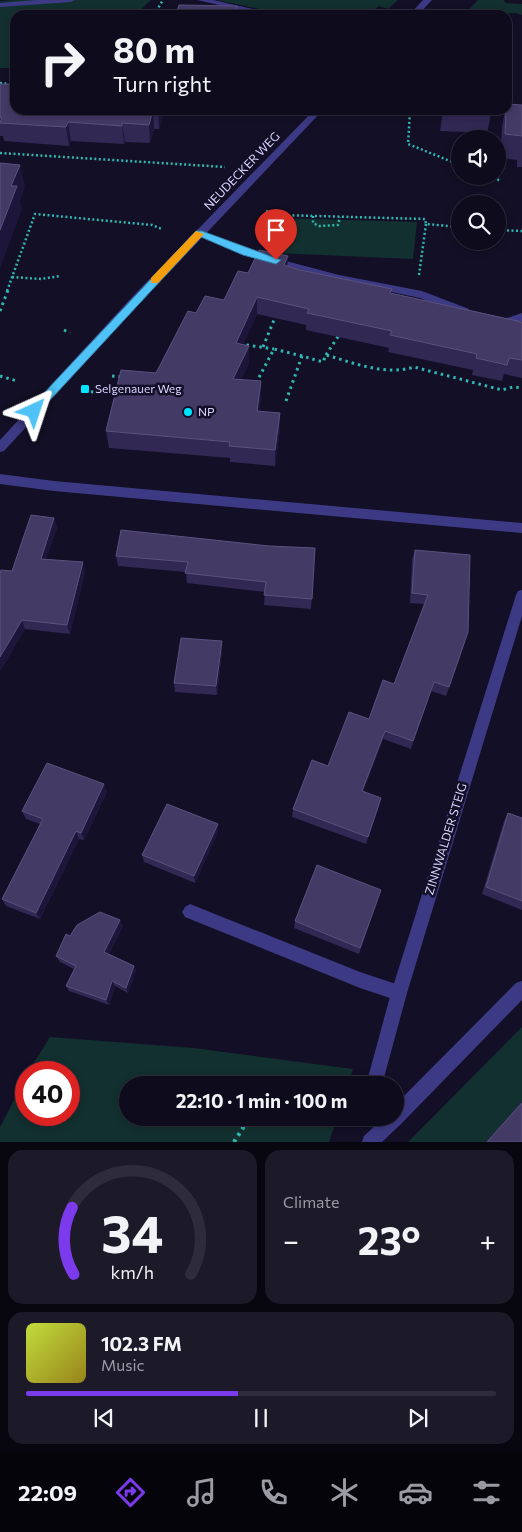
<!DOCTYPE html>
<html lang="en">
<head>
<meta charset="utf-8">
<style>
	body { margin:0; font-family:Commissioner,sans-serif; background:#1c1929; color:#f1f3f6; height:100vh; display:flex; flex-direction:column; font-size:19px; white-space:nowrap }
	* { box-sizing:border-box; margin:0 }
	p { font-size:16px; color:#9b9ba3 }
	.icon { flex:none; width:28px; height:28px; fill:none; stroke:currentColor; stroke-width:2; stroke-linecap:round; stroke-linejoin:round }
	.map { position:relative; height:1142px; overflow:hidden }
	.sheet { display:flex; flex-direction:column; gap:8px; padding:8px; background:#08060f; flex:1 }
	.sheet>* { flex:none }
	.top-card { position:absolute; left:10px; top:10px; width:502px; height:105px; border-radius:15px; box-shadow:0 2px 8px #0003,0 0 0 1px #2e2b3b; background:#0e0b1c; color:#f1f3f6; overflow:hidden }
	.controls { position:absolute; left:451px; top:130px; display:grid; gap:10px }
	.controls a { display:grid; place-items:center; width:55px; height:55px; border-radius:50%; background:#0e0b1c; box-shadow:0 2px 8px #0003,0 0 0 1px #2e2b3b; font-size:25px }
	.speed { position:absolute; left:15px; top:1061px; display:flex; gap:10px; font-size:25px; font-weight:700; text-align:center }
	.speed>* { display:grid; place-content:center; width:65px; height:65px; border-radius:50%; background:#0e0b1c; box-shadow:0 2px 8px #0003,0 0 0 1px #2e2b3b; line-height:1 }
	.speed .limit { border:8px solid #d22; background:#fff; color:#111 }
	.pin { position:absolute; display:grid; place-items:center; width:42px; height:42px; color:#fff; margin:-51px -21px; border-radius:50% 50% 50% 0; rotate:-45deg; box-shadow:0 0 5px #0007 }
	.pin .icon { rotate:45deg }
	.me { position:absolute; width:55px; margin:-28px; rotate:42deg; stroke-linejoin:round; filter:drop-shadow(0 0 4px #0008) }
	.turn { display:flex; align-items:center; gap:18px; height:105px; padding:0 20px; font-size:22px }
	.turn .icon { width:65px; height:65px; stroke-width:2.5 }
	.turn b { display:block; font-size:35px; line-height:42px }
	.big { font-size:38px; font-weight:700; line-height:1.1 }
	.sheet .tile { flex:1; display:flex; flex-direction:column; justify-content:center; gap:8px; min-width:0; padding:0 18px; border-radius:15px; background:#1c1929 }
	.sheet .dial { align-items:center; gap:0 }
	.dial svg { height:130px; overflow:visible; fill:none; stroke:#2e2b3b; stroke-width:7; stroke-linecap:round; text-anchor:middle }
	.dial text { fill:#f1f3f6; stroke:none }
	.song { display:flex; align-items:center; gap:15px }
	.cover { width:60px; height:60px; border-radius:8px; background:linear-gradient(135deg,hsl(70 70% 55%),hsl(50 70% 35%)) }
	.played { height:5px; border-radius:2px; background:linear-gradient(90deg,#7c3aed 45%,#2e2b3b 45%) }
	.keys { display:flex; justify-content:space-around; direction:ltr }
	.heat { display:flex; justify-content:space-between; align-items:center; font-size:28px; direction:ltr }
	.sheet .tiles { flex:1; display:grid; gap:8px; grid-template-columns:1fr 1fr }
	.tile:last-child { grid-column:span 2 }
	.trip { position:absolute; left:119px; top:1076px; width:285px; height:50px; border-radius:25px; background:#0e0b1c; box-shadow:0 2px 8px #0003,0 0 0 1px #2e2b3b; font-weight:700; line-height:50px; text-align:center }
	.dock { display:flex; height:80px; justify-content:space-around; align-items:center; background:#06040b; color:#9b9ba3 }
	.dock .icon { width:35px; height:35px }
	.dock .selected { color:#7c3aed }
	.dock b { font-size:22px; color:#f1f3f6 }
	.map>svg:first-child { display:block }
	.green { fill:#12302f }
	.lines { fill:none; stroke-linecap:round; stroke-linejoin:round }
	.path-far2 { stroke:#2fb8b0; stroke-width:2.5; stroke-dasharray:2 2.5; stroke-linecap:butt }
	.path-far1 { stroke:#2fb8b0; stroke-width:3; stroke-dasharray:2.5 4; stroke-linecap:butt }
	.path { stroke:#2fb8b0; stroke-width:4; stroke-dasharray:3 4.5; stroke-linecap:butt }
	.service { fill:#3d3a85; fill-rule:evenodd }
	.minor { fill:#3d3a85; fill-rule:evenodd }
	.tertiary { fill:#3d3a85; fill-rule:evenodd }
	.wall { fill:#312854 }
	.shaded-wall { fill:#1d163a }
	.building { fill:#433a66; stroke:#5a527e }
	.route { fill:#4fc3f7; stroke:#337fa1 }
	.slow { fill:#f59e0b }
	.poi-dot { fill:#00e5ff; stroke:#130f26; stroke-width:2 }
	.labels { text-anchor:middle; stroke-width:5; stroke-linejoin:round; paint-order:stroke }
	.street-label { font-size:12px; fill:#d9d4ff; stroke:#130f26 }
	.poi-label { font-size:12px; fill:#d9d4ff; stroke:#130f26; text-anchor:start }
</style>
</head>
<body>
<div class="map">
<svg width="522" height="1142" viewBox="0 0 522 1142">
	<rect width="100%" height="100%" fill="#130f26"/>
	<g class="green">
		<polygon points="16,0 151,0 135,15 15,15 15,68 0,68 0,1"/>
		<polygon points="217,0 398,0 388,9 379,6 368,15 287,15"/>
		<polygon points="478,0 504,0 505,3 522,4 522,15 516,13 464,15"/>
		<polygon points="278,218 417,222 413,259 274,253"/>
		<polygon points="522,1027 522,1142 408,1142"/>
		<polygon points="50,1037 194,1048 353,1069 348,1085 128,1085 128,1118 337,1118 329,1142 0,1142 0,1127 26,1077 26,1115 69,1115 69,1072 28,1072"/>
	</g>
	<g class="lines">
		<g class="path-far2">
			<polyline points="154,15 163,0"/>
			<polyline points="0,83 15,85"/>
			<polyline points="384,110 410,112 408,144 460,165"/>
			<polyline points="0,153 225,167"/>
			<polyline points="489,176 501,181"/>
			<polyline points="266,211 280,215 425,219 426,224 460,227"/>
			<polyline points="313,216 313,223 319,226 338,225 340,217"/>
			<polyline points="498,230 522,231"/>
			<polyline points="419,275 426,224"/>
			<polyline points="12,277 41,279 60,276"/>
			<polyline points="7,291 35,214 152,225 162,229"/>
		</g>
		<g class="path-far1">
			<polyline points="0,311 8,290"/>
			<polyline points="64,330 70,333"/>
			<polyline points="240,344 274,349"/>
			<polyline points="263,347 276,315"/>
			<polyline points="326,355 339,335"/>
			<polyline points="0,376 17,381"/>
			<polyline points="112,376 123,377"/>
			<polyline points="256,383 274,349 302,356"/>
			<polyline points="85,389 95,393"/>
			<path d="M 286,401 L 302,356 L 323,362 L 326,355 C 354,363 385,376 414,367 L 502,390 L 513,387 L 522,388"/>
		</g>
		<polyline class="path" points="234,1142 243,1128 243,1118"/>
		<g class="service">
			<polygon points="37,0 75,0 71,2 0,7 0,3"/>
			<polygon points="197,0 213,0 280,15 264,15"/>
			<polygon points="199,230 263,255 339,275 422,291 469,309 470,312 465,316 420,298 339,281 256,259 196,235 196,231"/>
			<path d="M 522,313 L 522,321 C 513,324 500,330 493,322 L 494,319 L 507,318 Z"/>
			<polygon points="190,904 360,972 405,987 407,993 405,999 399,1001 360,988 185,917 182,912 185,907"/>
		</g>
		<g class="minor">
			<polygon points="0,474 54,481 522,523 522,533 54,491 0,484"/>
			<polygon points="522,590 522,616 407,993 382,1085 366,1085 391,993 516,595 518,591"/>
			<polygon points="522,981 522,1000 401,1124 382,1142 362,1142 364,1136 383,1118 395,1118 395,1105 516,983"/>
		</g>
		<g class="tertiary">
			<polygon points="423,0 432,0 418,15 409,15"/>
			<polygon points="314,110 323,110 142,301 4,451 0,452 0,440 134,295"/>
		</g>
	</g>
	<g class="wall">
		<polygon points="0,84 15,110 165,110 159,129 154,129 150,143 125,142 124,144 71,141 69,146 4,141 3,136 0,136"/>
		<polygon points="522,105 522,167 517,167 517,160 500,158 502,128 505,110 508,110"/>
		<polygon points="443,110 492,110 487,133 440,131"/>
		<polygon points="288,266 391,293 522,322 522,378 504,374 502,381 472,375 473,370 388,352 389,348 306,330 306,325 257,314 243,344 249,346 249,363 241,380 261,398 259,411 280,429 275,466 230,462 230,458 109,448 106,431 156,373 196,313 224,300 248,273"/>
		<polygon points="54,518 57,528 46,559 85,572 70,634 25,629 0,671"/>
		<polygon points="269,546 315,548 311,609 264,605 265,592 187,583 186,572 118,566 116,556"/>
		<polygon points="415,550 465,642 446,696 431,691 411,749 383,739 363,792 381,798 379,806 366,844 292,817 293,809 328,766 369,719 394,684 424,604 410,603 412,560"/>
		<polygon points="222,651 217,695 175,692 174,683"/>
		<polygon points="107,792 84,840 79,839 40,919 6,906 2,899 40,824 26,819 22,811"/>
		<polygon points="508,813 522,818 522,910 482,894 504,821"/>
		<polygon points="218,824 218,832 195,883 144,862 142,855"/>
		<polygon points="379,896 359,954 294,928 295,921"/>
		<polygon points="123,926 109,954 134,966 136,971 128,993 115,986 109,1005 69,991 66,986 74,969 60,962 56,956 70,936"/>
		<polygon points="522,1101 522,1142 486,1142"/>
	</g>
	<g class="shaded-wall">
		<polygon points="153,110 154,129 150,143 149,125"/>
		<polygon points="158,110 165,110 159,129"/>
		<polygon points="68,122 71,141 69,146 66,127"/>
		<polygon points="122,123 125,142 124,144 122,126"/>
		<polygon points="20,165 25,187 20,201 22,209 0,268 0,230 11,186"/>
		<polygon points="288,256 287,274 284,265"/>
		<polygon points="257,297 257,314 236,360 236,343"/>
		<polygon points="249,346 249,363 234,395 233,379"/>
		<polygon points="261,381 261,398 257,427 257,411"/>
		<polygon points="280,413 280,429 275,466 275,450"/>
		<polygon points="54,518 57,528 43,568 41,559"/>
		<polygon points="83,562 85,572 70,634 67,625"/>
		<polygon points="22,620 25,629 0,671 0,657"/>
		<polygon points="222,641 222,651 217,695 216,686"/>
		<polygon points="434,682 431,691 411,749 413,741"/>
		<polygon points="385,731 383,739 360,799 362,791"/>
		<polygon points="104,784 107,792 84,840 81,833"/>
		<polygon points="381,798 379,806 366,844 368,837"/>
		<polygon points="218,824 218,832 195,883 194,876"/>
		<polygon points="76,831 79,839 40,919 36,913"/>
		<polygon points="120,920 123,926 107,958 104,952"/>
		<polygon points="134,966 136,971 128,993 126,988"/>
		<polygon points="112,981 115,986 109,1005 106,1000"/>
	</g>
	<g class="building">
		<polygon points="179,5 237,6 235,15 176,15"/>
		<polygon points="0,84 15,84 15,110 158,110 158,111 153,110 149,125 122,123 122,126 68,122 66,127 0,123 2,118 0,117"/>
		<polygon points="508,104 522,105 522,136 505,134 506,110 508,110"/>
		<polygon points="0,163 20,165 11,186 17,186 0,230"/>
		<polygon points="259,250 288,256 284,265 300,270 392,289 390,293 522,322 522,360 509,358 507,365 476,358 477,354 390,335 392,331 307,313 309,309 257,297 236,343 249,346 233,379 261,381 257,411 280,413 275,450 229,446 230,442 106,431 121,370 156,373 188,311 196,313 205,296 224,300 238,271 248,273"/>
		<polygon points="31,515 54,518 41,559 83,562 67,625 22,620 0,657 0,573 1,570 12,571"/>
		<polygon points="121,530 269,546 315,548 312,599 264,595 266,582 185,573 188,562 116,556"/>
		<polygon points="415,550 470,555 468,632 449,687 434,682 413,741 385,731 362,791 381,798 368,837 293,809 312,760 328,766 349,712 369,719 383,680 394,684 428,595 412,593"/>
		<polygon points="181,638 222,641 216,686 174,683"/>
		<polygon points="47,763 104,784 81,833 76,831 36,913 2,899 43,819 22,811"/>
		<polygon points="167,804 218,824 194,876 142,855"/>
		<polygon points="508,813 522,818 522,901 486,887"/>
		<polygon points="317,865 381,890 360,948 295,921"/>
		<polygon points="100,912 120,920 104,952 134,966 126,988 112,981 106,1000 66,986 76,966 56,956 66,934 70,936 77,925"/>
		<polygon points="522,1103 522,1142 487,1142"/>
	</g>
	<polygon class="route" points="196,231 202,231 281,260 276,264 243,255 201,237 38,413 30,413 30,408"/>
	<polygon class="slow" points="196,231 204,234 158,283 151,283 151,278"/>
	<g class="poi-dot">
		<rect x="80" y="384" width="10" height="10" rx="2.5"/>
		<circle cx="188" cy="412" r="5"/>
	</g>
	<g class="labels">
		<g class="street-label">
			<text transform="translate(242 171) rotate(-46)" y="4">NEUDECKER WEG</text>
			<text transform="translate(446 839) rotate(-73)" y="4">ZINNWALDER STEIG</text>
		</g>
		<g class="poi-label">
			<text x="95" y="393">Selgenauer Weg</text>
			<text x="198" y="416">NP</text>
		</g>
	</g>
</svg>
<div class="controls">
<a><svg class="icon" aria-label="sound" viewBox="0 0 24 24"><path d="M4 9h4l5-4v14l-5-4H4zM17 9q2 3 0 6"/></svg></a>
<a><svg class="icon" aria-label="search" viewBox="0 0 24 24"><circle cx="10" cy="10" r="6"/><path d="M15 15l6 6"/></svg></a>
</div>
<div class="speed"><div class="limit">40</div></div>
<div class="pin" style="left:276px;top:260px;background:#d93025"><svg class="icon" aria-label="arrive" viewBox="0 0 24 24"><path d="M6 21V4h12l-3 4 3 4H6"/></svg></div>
<svg class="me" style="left:34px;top:411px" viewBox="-20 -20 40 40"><path d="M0-17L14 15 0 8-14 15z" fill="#4fc3f7" stroke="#fff" stroke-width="4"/></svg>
<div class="trip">22:10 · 1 min · 100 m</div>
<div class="top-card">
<div class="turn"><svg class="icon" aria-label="right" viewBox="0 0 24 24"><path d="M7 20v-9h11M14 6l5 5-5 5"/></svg><div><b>80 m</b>Turn right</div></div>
</div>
</div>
<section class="sheet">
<div class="tiles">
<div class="tile dial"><svg viewBox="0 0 100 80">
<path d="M14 69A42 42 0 1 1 86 69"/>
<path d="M14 69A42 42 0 0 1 13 28" stroke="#7c3aed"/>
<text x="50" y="56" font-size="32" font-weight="700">34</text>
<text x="50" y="72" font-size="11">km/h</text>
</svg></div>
<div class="tile"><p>Climate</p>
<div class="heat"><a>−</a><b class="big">23°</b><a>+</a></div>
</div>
<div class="tile">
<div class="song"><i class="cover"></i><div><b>102.3 FM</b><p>Music</p></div></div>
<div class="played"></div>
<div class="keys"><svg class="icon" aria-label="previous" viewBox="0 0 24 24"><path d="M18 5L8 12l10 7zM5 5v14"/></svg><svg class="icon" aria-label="pause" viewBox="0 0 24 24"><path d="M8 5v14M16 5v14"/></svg><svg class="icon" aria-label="next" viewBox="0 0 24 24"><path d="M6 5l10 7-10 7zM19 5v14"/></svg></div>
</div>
</div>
</section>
<nav class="dock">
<b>22:09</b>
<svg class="icon selected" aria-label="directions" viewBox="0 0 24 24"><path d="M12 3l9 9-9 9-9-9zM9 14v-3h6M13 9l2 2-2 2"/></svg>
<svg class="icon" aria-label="music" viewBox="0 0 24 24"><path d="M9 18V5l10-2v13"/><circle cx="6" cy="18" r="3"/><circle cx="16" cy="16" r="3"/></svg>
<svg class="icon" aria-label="phone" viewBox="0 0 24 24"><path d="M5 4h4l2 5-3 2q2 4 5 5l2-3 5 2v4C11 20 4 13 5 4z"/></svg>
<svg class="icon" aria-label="climate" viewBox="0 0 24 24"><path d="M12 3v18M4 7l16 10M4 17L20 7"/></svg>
<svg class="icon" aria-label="car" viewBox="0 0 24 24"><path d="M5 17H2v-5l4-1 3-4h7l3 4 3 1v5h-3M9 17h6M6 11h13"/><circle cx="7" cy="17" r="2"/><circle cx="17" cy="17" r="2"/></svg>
<svg class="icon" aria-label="filters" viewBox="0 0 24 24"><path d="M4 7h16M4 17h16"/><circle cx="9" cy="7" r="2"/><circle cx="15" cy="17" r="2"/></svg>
</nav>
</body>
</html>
